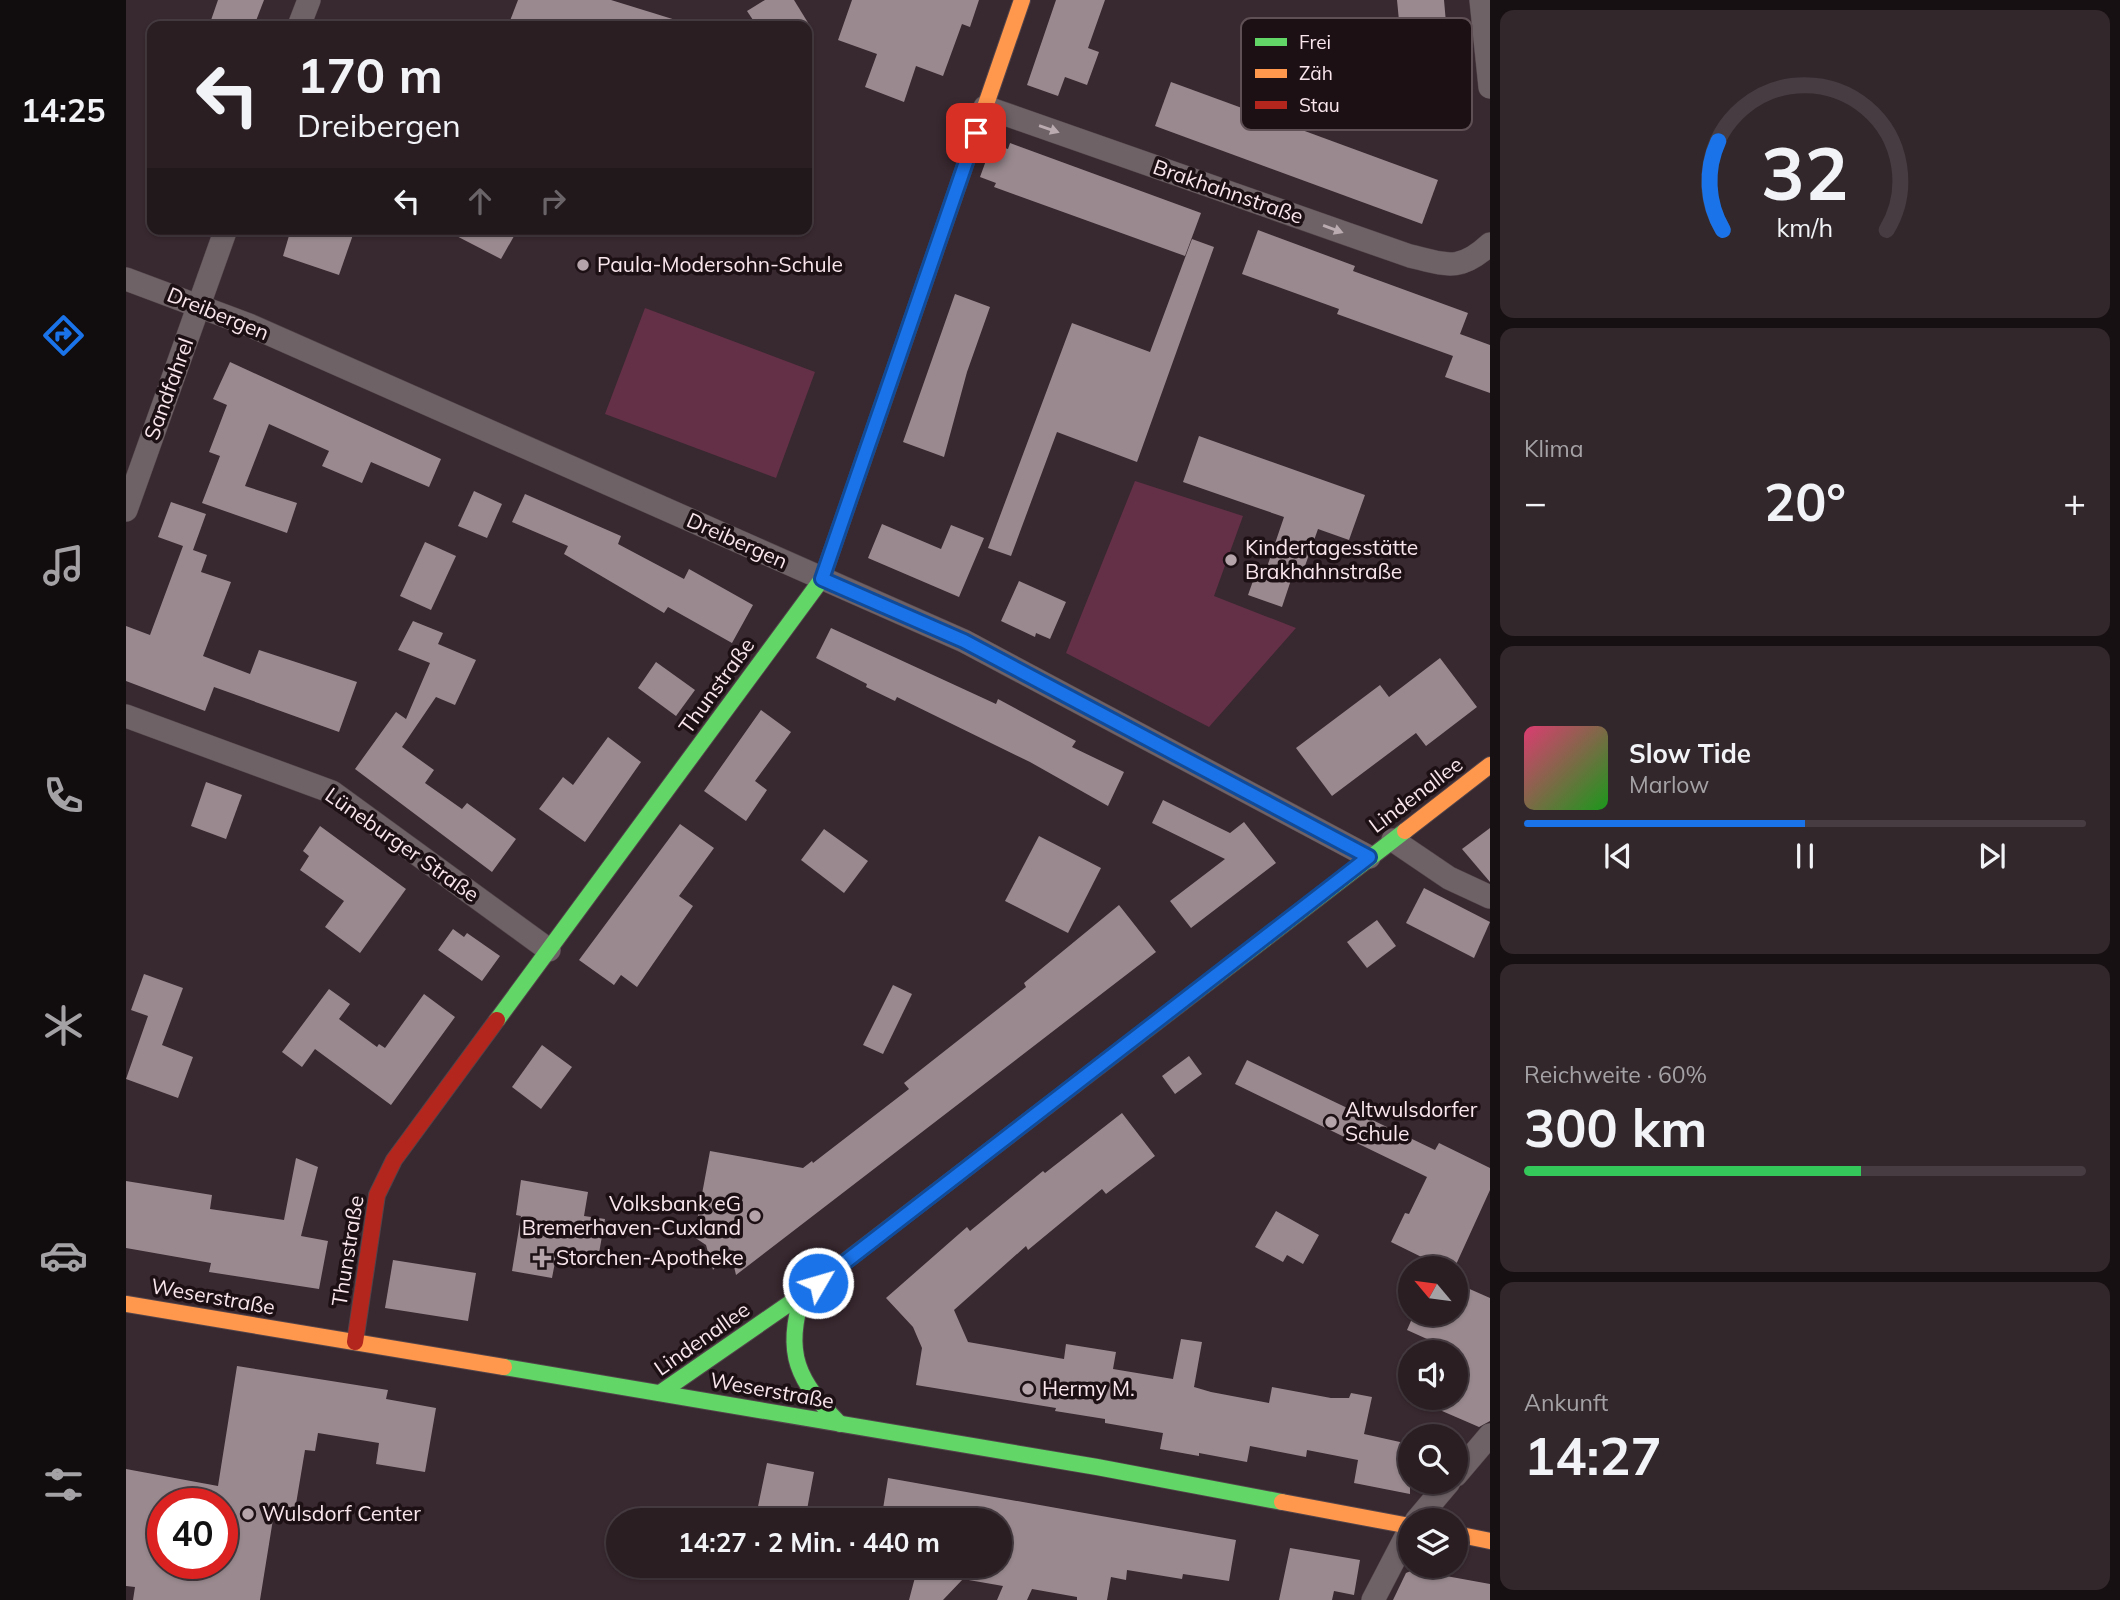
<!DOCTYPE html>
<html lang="de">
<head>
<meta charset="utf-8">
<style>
	body { margin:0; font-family:Mulish,sans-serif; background:#32272b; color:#f1f3f6; height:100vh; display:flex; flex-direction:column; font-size:26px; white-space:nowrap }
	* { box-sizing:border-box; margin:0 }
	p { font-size:23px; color:#a5a2a6 }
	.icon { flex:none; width:38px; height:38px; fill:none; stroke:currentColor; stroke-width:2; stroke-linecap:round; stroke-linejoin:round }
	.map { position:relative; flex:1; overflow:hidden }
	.sheet { display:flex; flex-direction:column; gap:10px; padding:10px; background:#171013; width:630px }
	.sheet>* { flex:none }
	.banner { position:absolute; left:21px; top:21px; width:665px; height:214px; border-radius:14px; box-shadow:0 2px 5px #0004,0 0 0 2px #463c41; background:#2a1e23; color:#f1f3f6; overflow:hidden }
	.needle { width:46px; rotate:299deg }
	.tools { position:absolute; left:1272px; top:1256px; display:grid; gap:14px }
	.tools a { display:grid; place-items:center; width:70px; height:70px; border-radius:50%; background:#2a1e23; box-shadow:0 2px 5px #0004,0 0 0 2px #463c41; font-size:35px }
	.speed { position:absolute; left:21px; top:1488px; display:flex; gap:14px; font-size:35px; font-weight:700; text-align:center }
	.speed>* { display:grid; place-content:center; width:91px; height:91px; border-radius:50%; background:#2a1e23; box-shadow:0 2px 5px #0004,0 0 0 2px #463c41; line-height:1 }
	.speed .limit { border:10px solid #d22; background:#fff; color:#111 }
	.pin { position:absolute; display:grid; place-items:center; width:60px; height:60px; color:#fff; margin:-30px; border-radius:14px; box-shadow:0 4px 10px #0006 }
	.me { position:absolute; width:77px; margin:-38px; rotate:52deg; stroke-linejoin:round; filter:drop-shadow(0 0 5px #0008) }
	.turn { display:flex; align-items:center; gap:24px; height:147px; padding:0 35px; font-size:32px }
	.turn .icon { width:91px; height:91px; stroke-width:2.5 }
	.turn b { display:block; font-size:49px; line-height:60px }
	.lanes { display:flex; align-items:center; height:66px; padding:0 35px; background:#0003; justify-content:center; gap:35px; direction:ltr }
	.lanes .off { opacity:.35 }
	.big { font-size:52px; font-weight:700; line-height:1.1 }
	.sheet .tile { flex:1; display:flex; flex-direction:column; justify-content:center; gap:10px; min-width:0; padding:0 24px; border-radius:14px; background:#32272b }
	.sheet .dial { align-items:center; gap:0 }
	.dial svg { height:182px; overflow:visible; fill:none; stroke:#463c41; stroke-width:7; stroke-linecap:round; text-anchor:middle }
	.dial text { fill:#f1f3f6; stroke:none }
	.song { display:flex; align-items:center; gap:21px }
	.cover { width:84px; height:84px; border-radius:10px; background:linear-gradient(135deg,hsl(340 70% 55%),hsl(120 70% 35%)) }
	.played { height:7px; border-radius:4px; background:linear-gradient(90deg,#1a73e8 50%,#463c41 50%) }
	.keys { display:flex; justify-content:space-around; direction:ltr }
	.heat { display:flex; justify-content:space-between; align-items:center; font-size:38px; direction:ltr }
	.charge { height:10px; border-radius:5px; background:linear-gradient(90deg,#34c759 60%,#463c41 0) }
	.trip { position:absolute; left:480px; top:1508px; width:406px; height:70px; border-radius:35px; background:#2a1e23; box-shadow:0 2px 5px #0004,0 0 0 2px #463c41; font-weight:700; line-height:70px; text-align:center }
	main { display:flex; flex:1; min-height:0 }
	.tab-bar { display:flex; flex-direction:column; width:126px; justify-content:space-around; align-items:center; background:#110c0e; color:#a5a2a6 }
	.tab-bar .icon { width:49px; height:49px }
	.tab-bar .selected { color:#1a73e8 }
	.tab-bar b { font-size:32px; color:#f1f3f6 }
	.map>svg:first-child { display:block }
	.green { fill:#633047 }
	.building { fill:#9a8a90; fill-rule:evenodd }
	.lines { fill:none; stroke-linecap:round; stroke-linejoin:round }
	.street-casing { stroke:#52444a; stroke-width:24 }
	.fast-casing { stroke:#52444a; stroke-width:18 }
	.slow-casing { stroke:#52444a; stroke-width:18 }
	.jam-casing { stroke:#52444a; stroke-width:18 }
	.street { stroke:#6e6266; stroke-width:23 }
	.fast { stroke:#63d668; stroke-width:16 }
	.slow { stroke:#ff974d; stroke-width:16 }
	.jam { stroke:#b3261e; stroke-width:16 }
	.oneway { fill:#baabb0 }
	.route-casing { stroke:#114b97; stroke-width:18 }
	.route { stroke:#1a73e8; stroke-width:12 }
	.poi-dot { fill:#b5a4aa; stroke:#1d1015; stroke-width:2.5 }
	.labels { text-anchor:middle; stroke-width:7; stroke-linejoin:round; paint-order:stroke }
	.street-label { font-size:21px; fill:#f9e6ed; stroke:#1d1015 }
	.poi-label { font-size:21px; fill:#f9e6ed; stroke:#1d1015; text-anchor:start }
	.key { fill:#1d1015; stroke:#5f5056; stroke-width:2 }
	.key-label { font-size:19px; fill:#f9e6ed }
</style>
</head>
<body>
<main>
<nav class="tab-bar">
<b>14:25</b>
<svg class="icon selected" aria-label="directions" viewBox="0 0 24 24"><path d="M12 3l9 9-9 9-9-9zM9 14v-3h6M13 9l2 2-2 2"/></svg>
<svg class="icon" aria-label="music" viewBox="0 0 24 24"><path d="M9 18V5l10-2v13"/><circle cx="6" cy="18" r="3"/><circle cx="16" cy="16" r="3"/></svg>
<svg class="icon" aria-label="phone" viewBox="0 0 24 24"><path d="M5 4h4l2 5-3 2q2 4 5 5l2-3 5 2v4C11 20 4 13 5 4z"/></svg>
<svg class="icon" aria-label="climate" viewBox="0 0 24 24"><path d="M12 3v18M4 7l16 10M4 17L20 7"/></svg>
<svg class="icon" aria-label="car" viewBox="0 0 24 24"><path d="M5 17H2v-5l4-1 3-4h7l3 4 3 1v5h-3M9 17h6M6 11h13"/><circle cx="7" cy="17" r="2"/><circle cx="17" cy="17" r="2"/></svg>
<svg class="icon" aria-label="filters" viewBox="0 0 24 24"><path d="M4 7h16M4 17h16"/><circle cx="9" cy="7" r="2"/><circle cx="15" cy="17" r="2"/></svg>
</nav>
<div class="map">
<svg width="1364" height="1600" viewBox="0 0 1364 1600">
	<rect width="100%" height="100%" fill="#38282f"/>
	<g class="green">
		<polygon points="519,308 689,372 650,478 479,414"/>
		<polygon points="1009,481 1117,516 1088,596 1170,628 1083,727 940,653"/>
	</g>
	<g class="building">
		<polygon points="92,0 138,0 128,26 83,26"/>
		<polygon points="392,0 485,0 553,21 552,26 382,26"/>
		<polygon points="639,0 668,0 684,26 631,26 621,11"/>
		<polygon points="726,0 853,0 844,27 836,24 817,76 790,66 778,102 739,87 751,54 712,40"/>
		<polygon points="930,0 979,0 962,48 973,52 961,85 939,77 932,96 901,85"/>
		<polygon points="1271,0 1318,0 1323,57 1318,58 1323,111 1301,113 1295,61 1277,62"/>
		<polygon points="1045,82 1312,180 1296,224 1029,126"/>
		<polygon points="884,143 1075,213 1059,256 868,187 870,183 854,177 866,144 882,149"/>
		<polygon points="165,229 229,229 213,275 157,256"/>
		<polygon points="317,229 392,229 375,259"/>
		<polygon points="1132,230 1229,266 1227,271 1342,313 1334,334 1364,345 1364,393 1319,377 1327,356 1211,314 1213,309 1116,274"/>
		<polygon points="1066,239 1088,247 1011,462 931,432 885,556 862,548 946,323 1024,352"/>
		<polygon points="829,294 864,307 841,372 818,457 777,442"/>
		<polygon points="104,362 315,459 303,487 245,462 236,483 196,466 203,451 143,424 119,486 171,503 161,533 76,503 94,456 83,452 101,405 87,399"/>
		<polygon points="1073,436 1239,495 1223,540 1192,529 1174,580 1166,577 1156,607 1122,595 1133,564 1141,567 1158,517 1057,482"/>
		<polygon points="348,491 376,504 361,538 332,526"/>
		<polygon points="399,494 495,536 492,544 558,579 563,569 627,605 606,643 542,607 538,613 438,554 442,546 386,522"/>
		<polygon points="45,502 80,514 67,550 81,555 75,572 105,582 77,656 124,674 133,650 231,682 213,732 88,687 79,711 0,681 0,626 24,635 57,546 32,537"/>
		<polygon points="756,524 815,549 825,525 858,538 833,597 742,558"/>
		<polygon points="299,542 330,556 305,610 274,596"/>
		<polygon points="893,581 940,602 924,639 910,633 909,637 875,621"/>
		<polygon points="287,621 317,633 312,644 350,660 329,705 310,697 276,747 308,770 299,783 336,809 341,803 390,839 366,872 229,769 270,712 280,719 304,663 272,650"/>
		<polygon points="705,628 870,704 872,699 950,741 946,747 998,772 982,806 904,762 771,697 769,701 740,687 741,684 690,658"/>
		<polygon points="1314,658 1351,707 1300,746 1290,733 1206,796 1170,748 1254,685 1263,697"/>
		<polygon points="530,662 569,690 550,716 512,688"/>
		<polygon points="635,710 665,732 629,781 641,790 620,821 578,791"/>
		<polygon points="482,737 515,762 459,842 413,809 437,777 447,785"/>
		<polygon points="80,782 116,795 100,839 65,826"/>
		<polygon points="1037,800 1104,833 1118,822 1150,863 1065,928 1044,901 1099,859 1026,823"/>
		<polygon points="554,824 588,848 553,896 567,906 511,987 495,975 488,985 453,960"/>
		<polygon points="194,826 280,889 234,953 199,927 218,901 174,870 183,856 177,851"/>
		<polygon points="1364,828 1364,882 1336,849"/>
		<polygon points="698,829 742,861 718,893 675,860"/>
		<polygon points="913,836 975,868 942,933 879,901"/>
		<polygon points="1298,888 1364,922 1348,958 1280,923"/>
		<polygon points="993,905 1030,952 610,1275 604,1249 587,1270 580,1245 568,1237 584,1151 677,1168 686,1161 687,1163 783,1089 778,1083 900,987 898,983"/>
		<polygon points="1251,920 1270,946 1241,968 1221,942"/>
		<polygon points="327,929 338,937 341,933 374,956 356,981 312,950"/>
		<polygon points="18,974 57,988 36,1045 67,1057 52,1098 0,1079 22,1016 5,1010"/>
		<polygon points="767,985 786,994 757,1054 737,1045"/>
		<polygon points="203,989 224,1004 213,1019 251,1047 253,1044 259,1048 298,994 329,1017 265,1105 189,1049 176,1067 156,1052"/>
		<polygon points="416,1045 446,1067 415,1109 386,1087"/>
		<polygon points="1063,1056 1076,1074 1049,1094 1036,1076"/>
		<polygon points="1121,1060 1309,1150 1313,1143 1364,1168 1364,1190 1328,1269 1320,1269 1265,1242 1279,1213 1283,1214 1301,1177 1109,1084"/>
		<polygon points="996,1113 1029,1156 980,1194 976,1189 902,1250 900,1246 828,1310 842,1342 938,1359 940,1344 990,1352 987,1369 1047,1379 1055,1339 1076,1342 1068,1387 1085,1392 1143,1403 1146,1387 1205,1398 1223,1398 1225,1393 1246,1397 1238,1434 1274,1442 1284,1451 1284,1494 1228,1483 1232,1460 1181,1450 1180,1457 1124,1446 1121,1462 1073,1453 1073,1456 1034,1449 1037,1433 979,1423 979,1419 929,1411 930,1408 790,1385 796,1348 787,1327 760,1298 841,1227 844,1231 917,1171 919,1173"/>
		<polygon points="170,1158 192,1167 175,1236 202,1241 193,1289 83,1272 85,1263 0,1248 0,1181 86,1195 84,1209 158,1220"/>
		<polygon points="395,1180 462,1192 458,1216 479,1219 472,1259 431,1252 426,1278 386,1271 395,1216 390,1215"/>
		<polygon points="1150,1211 1193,1235 1177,1264 1161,1255 1157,1262 1129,1247"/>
		<polygon points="267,1260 350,1273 342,1321 259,1308"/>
		<polygon points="1330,1283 1364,1298 1364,1421 1353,1427 1286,1398 1330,1398 1330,1352 1281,1330 1288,1314 1330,1314"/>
		<path d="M 111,1366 L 262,1390 L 260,1399 L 310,1408 L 299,1472 L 250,1464 L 253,1443 L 192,1433 L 189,1451 L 179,1450 L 168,1516 L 148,1513 L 134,1600 L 7,1600 L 9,1587 L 0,1586 L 0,1469 L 92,1486 ZM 37,1503 L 96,1503 L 96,1563 L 37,1563 Z"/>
		<polygon points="641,1463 688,1472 680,1515 659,1511 657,1521 629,1521"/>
		<polygon points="762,1478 1110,1540 1103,1581 1057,1574 1056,1579 1001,1570 1000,1580 985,1577 981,1600 951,1600 951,1597 906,1589 901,1600 871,1600 877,1586 837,1579 817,1600 783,1600 792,1566 873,1566 873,1521 755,1521"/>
		<polygon points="1164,1548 1234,1560 1228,1595 1208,1591 1206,1600 1153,1600"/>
		<polygon points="1287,1570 1364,1584 1364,1600 1267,1600 1280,1573"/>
	</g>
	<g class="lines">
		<g class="street-casing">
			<g id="street">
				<polyline points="1355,0 1364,87"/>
				<polyline points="173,26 183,0"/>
				<path d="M 859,107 L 1284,256 C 1321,265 1334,272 1364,244"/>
				<polyline points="0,279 123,325 838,641 1243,857"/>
				<polyline points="0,510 100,229"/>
				<polyline points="0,716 206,792 423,950"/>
				<polyline points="1267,840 1323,878 1364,897"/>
				<polyline points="1330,1475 1364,1435"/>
				<polyline points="1290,1521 1323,1482"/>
				<polyline points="1247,1600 1284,1529"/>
			</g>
		</g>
		<g class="fast-casing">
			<g id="fast">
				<polyline points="371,1020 696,579 748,429"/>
				<path d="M 677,1294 C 657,1353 672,1381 714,1424"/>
				<polyline points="378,1367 971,1467 1156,1502"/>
				<polyline points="534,1393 677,1294 1279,831"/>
			</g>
		</g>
		<g class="slow-casing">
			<g id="slow">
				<polyline points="748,429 896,0"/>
				<polyline points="1279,831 1364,765"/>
				<polyline points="0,1304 378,1367"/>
				<polyline points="1156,1502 1284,1526"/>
				<polyline points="1330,1534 1364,1541"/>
			</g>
		</g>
		<g class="jam-casing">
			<polyline id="jam" points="229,1342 251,1195 268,1160 371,1020"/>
		</g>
		<use href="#street" class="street"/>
		<use href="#fast" class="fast"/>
		<use href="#slow" class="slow"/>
		<use href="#jam" class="jam"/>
	</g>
	<defs><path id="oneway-solid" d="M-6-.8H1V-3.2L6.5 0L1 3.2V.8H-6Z" transform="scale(1.75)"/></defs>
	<g class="oneway">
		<use href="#oneway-solid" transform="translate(923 129) rotate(19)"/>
		<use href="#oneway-solid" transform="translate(1207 229) rotate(20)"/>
	</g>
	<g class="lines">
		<g class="route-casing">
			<polyline id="route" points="692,1283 1243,857 838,641 696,579 850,133"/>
		</g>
		<use href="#route" class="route"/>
	</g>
	<g class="poi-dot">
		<circle cx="457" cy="265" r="7"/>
		<circle cx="1105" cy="560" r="7"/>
		<circle cx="1205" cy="1122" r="7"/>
		<circle cx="629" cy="1216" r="7"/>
		<path d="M412.5 1247.5h7v7h7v7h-7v7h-7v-7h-7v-7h7z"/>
		<circle cx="902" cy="1389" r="7"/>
		<circle cx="122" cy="1514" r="7"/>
	</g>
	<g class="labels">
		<g class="street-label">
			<text transform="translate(1102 192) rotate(19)" y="7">Brakhahnstraße</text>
			<text transform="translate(92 314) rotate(22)" y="7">Dreibergen</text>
			<text transform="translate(43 389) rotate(-70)" y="7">Sandfahrel</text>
			<text transform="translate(611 541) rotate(24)" y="7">Dreibergen</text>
			<text transform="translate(591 686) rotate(-54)" y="7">Thunstraße</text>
			<text transform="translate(1290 795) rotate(-37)" y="7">Lindenallee</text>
			<text transform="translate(276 845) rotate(35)" y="7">Lüneburger Straße</text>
			<text transform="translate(222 1251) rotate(-81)" y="7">Thunstraße</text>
			<text transform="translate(87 1297) rotate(10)" y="7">Weserstraße</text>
			<text transform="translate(576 1339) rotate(-35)" y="7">Lindenallee</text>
			<text transform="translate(646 1391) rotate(10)" y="7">Weserstraße</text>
		</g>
		<g class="poi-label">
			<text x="471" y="272">Paula-Modersohn-Schule</text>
			<text x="1119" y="555">Kindertagesstätte<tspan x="1119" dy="24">Brakhahnstraße</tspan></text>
			<text x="1219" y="1117">Altwulsdorfer<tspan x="1219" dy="24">Schule</tspan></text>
			<text x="615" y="1211" text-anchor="end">Volksbank eG<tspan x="615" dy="24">Bremerhaven-Cuxland</tspan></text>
			<text x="430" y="1265">Storchen-Apotheke</text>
			<text x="916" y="1396">Hermy M.</text>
			<text x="136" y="1521">Wulsdorf Center</text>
		</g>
	</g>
	<rect x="1115" y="18" width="231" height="112" rx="10" class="key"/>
	<rect x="1129" y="38" width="32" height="8" fill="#63d668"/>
	<rect x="1129" y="69" width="32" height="9" fill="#ff974d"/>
	<rect x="1129" y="101" width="32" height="8" fill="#b3261e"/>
	<g class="key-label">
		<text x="1173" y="49">Frei</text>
		<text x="1173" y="80">Zäh</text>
		<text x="1173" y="112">Stau</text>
	</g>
</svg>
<div class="tools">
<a><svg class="needle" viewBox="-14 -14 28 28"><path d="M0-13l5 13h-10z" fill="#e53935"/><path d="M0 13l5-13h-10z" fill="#a5a2a6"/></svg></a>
<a><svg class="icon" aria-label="sound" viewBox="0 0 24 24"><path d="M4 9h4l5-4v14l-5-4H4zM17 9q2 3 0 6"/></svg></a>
<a><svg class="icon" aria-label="search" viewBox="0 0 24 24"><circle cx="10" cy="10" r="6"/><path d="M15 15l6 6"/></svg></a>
<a><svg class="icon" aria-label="layers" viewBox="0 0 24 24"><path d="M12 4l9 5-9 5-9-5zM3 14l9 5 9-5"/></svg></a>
</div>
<div class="speed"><div class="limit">40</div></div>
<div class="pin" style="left:850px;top:133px;background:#d93025"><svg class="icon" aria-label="arrive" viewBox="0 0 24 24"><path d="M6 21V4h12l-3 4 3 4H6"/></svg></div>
<svg class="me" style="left:692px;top:1283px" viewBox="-20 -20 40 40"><circle r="17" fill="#1a73e8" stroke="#fff" stroke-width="3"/><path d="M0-11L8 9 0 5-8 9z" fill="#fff"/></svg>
<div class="trip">14:27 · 2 Min. · 440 m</div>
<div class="banner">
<div class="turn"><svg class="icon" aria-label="left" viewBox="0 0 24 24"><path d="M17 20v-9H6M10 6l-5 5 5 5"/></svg><div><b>170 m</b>Dreibergen</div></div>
<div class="lanes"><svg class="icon" aria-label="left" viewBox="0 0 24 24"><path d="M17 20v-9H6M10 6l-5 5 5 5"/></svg><svg class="icon off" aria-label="ahead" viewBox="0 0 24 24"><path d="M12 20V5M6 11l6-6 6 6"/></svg><svg class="icon off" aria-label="right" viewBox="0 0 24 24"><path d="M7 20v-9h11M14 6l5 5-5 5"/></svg></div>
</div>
</div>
<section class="sheet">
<div class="tile dial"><svg viewBox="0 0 100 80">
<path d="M14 69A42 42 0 1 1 86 69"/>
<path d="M14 69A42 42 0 0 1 12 30" stroke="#1a73e8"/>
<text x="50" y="56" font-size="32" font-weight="700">32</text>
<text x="50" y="72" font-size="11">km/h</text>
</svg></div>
<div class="tile"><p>Klima</p>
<div class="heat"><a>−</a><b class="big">20°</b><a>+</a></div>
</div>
<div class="tile">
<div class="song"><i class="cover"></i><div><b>Slow Tide</b><p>Marlow</p></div></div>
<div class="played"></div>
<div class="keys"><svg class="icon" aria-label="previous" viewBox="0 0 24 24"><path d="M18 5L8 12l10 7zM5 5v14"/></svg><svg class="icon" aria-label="pause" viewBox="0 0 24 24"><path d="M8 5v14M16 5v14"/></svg><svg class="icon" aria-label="next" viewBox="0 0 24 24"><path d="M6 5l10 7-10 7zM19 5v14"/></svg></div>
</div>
<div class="tile"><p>Reichweite · 60%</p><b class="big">300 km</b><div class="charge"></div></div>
<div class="tile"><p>Ankunft</p><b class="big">14:27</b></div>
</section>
</main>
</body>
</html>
